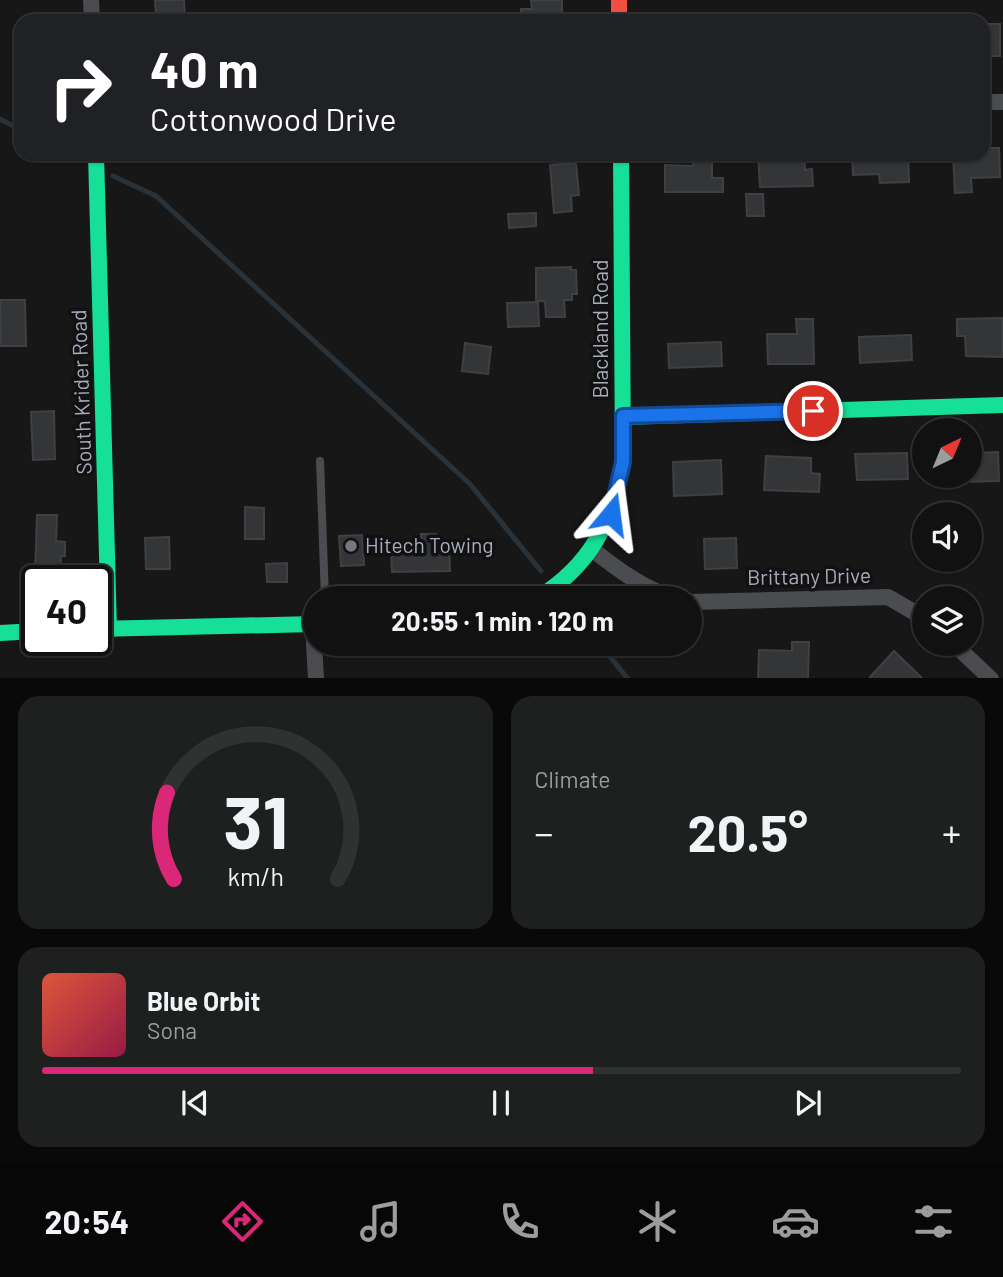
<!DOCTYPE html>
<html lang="en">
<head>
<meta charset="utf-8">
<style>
	body { margin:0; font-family:Barlow,sans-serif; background:#1e1f1f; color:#f1f3f6; height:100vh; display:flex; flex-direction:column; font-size:26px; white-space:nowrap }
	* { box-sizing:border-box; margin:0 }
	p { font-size:23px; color:#9c9d9f }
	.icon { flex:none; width:38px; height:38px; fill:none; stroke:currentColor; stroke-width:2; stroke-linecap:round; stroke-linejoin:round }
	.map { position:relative; height:678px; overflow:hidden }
	.sheet { display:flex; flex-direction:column; gap:18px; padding:18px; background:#090909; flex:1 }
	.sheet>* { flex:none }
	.top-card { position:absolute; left:14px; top:14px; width:976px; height:147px; border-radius:21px; box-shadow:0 2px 5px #0004,0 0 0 2px #303131; background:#202124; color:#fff; overflow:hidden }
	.needle { width:46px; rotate:43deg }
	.controls { position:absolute; left:912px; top:418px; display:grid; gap:14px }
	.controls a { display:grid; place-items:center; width:70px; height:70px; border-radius:50%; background:#111; box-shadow:0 2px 5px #0004,0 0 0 2px #303131; font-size:35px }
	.speed { position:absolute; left:21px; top:565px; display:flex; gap:14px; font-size:35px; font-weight:700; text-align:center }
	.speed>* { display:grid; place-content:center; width:91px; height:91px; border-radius:50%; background:#111; box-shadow:0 2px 5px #0004,0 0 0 2px #303131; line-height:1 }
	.speed .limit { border:4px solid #111; border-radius:10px; background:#fff; color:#111 }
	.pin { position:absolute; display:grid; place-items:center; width:60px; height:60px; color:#fff; margin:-30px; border:4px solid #fff; border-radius:50%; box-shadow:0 2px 7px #0007 }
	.me { position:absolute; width:77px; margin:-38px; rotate:16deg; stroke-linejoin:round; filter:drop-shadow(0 0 5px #0008) }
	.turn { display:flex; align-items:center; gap:24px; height:147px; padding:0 21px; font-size:32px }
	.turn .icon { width:91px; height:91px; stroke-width:2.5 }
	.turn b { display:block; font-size:49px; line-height:60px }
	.big { font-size:52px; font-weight:700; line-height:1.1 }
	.sheet .card { flex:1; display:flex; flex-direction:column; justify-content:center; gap:10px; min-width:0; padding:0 24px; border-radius:21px; background:#1e1f1f }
	.sheet .dial { align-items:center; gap:0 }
	.dial svg { height:182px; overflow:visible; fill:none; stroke:#303131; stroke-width:7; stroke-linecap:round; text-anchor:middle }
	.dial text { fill:#f1f3f6; stroke:none }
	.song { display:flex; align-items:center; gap:21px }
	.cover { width:84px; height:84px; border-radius:10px; background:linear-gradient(135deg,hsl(10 70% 55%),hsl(340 70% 35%)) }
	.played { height:7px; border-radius:4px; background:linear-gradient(90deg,#db2777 60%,#303131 60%) }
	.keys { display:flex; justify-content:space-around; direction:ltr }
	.heat { display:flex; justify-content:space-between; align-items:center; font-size:38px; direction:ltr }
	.sheet .tiles { flex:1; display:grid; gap:18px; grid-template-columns:1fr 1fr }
	.card:last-child { grid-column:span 2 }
	.trip { position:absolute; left:303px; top:586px; width:399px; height:70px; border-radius:35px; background:#111; box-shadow:0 2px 5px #0004,0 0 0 2px #303131; font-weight:700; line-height:70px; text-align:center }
	.tab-bar { display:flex; height:112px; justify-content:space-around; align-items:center; background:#070707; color:#9c9d9f }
	.tab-bar .icon { width:49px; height:49px }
	.tab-bar .current { color:#db2777 }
	.tab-bar b { font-size:32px; color:#f1f3f6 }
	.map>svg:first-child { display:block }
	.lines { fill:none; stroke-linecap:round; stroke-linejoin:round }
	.stream { stroke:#2a3239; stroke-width:5 }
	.building { fill:#343537; stroke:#3f4043; stroke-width:2 }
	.lane { stroke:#4b4c50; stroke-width:8 }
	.street { stroke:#4b4c50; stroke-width:16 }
	.fast { stroke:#16e098; stroke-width:16 }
	.jam { stroke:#f24e42; stroke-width:16 }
	.route-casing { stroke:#114b97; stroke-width:18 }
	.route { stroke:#1a73e8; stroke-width:12 }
	.poi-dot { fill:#757880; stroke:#111113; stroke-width:2.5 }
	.labels { text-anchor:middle; stroke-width:7; stroke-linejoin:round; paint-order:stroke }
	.street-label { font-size:21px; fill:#a8adb8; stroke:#111113 }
	.poi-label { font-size:21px; fill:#a8adb8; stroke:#111113; text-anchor:start }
</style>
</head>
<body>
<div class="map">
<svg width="1003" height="679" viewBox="0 0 1003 679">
	<rect width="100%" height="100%" fill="#171717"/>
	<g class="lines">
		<g class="stream">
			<polyline points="0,119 21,130"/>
			<polyline points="69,154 82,160"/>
			<polyline points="113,176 156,196 470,484 541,571"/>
			<polyline points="600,644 628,679"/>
		</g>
	</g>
	<g class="building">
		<polygon points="155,0 184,0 185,21 160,21 160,17 156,17"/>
		<polygon points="531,0 562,0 562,21 521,21 521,9 532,9"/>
		<rect x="984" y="24" width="16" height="32"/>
		<polygon points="984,148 999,148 1000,177 971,178 972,192 955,193 953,154 984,154"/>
		<polygon points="758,154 804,154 805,170 812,169 813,186 760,187"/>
		<polygon points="852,154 908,154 909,182 880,183 879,174 853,175"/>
		<polygon points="693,155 712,155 712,178 723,178 723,192 665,192 665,165 693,166"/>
		<polygon points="576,163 579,195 571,196 572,211 554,213 550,165"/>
		<polygon points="746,194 763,194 764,216 747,216"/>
		<polygon points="536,213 536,226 509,228 508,214"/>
		<polygon points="571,267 571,270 576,270 577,294 572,294 572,300 564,300 565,317 546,317 545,301 536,301 536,268"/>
		<polygon points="0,300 25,300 26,346 1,346"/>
		<polygon points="538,302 539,326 508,327 507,303"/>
		<polygon points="1003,318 1003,357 966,356 965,336 957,336 957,319"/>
		<polygon points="796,319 813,319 814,364 768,364 767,334 797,334"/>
		<polygon points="911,335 912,360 860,363 859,337"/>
		<polygon points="721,342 722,366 669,368 668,344"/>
		<polygon points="465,343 491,347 488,374 462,371"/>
		<polygon points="54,411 55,459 33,460 31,412"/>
		<polygon points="998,452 999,481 958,482 958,476 970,476 970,453"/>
		<polygon points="907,453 908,479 857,480 855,454"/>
		<polygon points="766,456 811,458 811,473 820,474 819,492 764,490"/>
		<polygon points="721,460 722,494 674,496 673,462"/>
		<polygon points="245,507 264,508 264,539 245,539"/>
		<polygon points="37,515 57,515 56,541 65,542 65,556 61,556 60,576 35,576"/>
		<polygon points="421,534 436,534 436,545 449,545 450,571 392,572 391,549 422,548"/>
		<polygon points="362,535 364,565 341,566 339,536"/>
		<polygon points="169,537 170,569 146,569 145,538"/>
		<polygon points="736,538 737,568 705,569 704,539"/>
		<polygon points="287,563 287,582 267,582 266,564"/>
		<polygon points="792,642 809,642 808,679 758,679 759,650 792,651"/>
		<polygon points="894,651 923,679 871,679 870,677"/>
	</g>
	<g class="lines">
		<polyline class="lane" points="320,461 325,598"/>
		<g class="street">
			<polyline points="91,0 92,21"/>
			<polyline points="984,102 1003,102"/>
			<path d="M 593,550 C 617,569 645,590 675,598"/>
			<polyline points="690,602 888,597 924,618"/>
			<polyline points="313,624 316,679"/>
			<polyline points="954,644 991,679"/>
		</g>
		<g class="fast">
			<polyline points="96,154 109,629"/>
			<polyline points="623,417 1003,405"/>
			<path d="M 538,598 C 592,564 611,523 623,462 L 621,154"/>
			<polyline points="96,629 315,624"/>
			<polyline points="0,633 37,631"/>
		</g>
		<polyline class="jam" points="619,0 619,21"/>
	</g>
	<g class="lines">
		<g class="route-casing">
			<polyline id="route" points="611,514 623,462 623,416 813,411"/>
		</g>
		<use href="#route" class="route"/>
	</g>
	<circle class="poi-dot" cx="351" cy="546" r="7"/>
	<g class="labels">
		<g class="street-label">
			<text transform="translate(601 329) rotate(-90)" y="7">Blackland Road</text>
			<text transform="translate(82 392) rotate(-92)" y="7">South Krider Road</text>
			<text transform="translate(809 577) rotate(-1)" y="7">Brittany Drive</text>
		</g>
		<g class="poi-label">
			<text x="365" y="553">Hitech Towing</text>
		</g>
	</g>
</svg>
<div class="controls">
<a><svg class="needle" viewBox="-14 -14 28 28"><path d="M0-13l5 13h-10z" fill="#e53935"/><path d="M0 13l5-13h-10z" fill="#9c9d9f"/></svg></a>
<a><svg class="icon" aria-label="sound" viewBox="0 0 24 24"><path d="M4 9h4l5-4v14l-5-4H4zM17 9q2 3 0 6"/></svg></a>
<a><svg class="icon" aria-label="layers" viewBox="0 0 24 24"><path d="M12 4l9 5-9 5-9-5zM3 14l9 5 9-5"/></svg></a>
</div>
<div class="speed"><div class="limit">40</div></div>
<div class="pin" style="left:813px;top:411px;background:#d93025"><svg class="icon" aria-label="arrive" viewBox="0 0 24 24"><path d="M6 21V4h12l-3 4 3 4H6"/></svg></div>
<svg class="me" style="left:611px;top:514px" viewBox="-20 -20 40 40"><path d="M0-17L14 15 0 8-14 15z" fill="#1a73e8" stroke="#fff" stroke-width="4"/></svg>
<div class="trip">20:55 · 1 min · 120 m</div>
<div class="top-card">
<div class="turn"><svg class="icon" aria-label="right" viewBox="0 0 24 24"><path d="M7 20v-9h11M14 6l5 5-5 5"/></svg><div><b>40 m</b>Cottonwood Drive</div></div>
</div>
</div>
<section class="sheet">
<div class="tiles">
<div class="card dial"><svg viewBox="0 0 100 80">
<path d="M14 69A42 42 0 1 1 86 69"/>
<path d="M14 69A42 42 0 0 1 11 31" stroke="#db2777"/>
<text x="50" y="56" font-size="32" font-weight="700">31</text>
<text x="50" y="72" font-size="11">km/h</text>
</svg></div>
<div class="card"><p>Climate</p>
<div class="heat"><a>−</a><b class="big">20.5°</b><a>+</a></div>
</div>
<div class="card">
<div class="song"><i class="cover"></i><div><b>Blue Orbit</b><p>Sona</p></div></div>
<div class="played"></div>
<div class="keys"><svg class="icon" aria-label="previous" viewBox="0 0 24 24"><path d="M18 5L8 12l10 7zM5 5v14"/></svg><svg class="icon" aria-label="pause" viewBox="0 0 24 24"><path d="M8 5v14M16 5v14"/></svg><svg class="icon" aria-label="next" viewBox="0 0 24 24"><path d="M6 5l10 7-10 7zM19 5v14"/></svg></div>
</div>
</div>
</section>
<nav class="tab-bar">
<b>20:54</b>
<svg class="icon current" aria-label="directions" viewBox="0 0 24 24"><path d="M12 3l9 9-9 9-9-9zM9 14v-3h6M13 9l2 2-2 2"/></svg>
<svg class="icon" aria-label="music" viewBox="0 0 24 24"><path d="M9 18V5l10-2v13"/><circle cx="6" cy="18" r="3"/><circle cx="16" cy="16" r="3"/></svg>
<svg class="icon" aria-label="phone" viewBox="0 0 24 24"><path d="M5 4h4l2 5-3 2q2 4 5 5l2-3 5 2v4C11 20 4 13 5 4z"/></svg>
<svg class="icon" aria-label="climate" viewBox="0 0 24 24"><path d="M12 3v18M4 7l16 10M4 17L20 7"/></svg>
<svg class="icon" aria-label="car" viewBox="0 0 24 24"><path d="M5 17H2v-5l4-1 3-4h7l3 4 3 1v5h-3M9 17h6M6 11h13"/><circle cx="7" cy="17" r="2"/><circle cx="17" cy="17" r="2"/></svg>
<svg class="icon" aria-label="filters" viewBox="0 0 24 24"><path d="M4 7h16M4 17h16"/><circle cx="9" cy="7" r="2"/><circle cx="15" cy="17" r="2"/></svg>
</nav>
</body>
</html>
